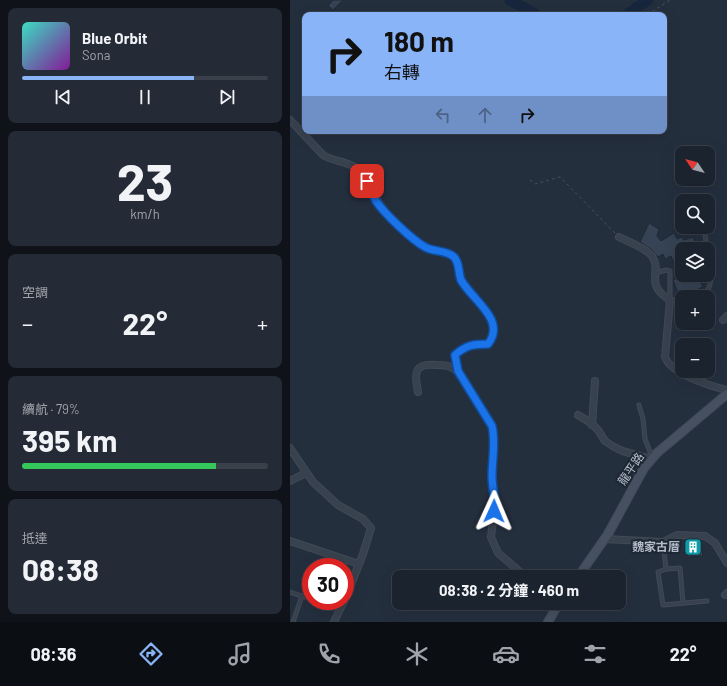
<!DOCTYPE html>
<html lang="zh-TW">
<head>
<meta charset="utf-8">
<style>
	body { margin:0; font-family:Barlow,"Noto Sans TC",sans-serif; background:#242b36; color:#f1f3f6; height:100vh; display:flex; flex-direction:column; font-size:15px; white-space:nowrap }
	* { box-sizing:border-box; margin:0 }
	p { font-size:13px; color:#a0a4aa }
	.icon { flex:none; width:22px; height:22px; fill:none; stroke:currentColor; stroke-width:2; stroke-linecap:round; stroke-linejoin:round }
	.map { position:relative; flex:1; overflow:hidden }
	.details { display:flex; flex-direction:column; gap:8px; padding:8px; background:#0f1319; width:290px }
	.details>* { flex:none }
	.banner { position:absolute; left:12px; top:12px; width:365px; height:122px; border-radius:8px; box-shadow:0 4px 16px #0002,0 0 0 1px #39404a; background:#8ab4f8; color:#111; overflow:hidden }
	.needle { width:26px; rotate:305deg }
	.buttons { position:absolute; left:385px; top:146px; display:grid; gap:8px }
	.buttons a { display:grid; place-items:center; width:40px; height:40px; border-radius:8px; background:#1b232e; box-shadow:0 4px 16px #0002,0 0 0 1px #39404a; font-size:20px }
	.speed { position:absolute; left:12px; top:558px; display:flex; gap:8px; font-size:20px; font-weight:700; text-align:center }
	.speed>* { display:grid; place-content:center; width:52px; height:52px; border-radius:50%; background:#1b232e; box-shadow:0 4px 16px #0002,0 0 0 1px #39404a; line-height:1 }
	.speed .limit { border:6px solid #d22; background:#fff; color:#111 }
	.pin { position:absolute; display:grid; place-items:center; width:34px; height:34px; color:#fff; margin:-17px; border-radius:8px; box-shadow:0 2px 6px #0006 }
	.me { position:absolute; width:44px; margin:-22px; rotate:1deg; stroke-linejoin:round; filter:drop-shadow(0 0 3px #0008) }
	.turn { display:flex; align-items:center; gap:14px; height:84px; padding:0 16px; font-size:18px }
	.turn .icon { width:52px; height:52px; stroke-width:2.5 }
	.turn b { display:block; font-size:28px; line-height:34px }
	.lanes { display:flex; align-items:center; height:38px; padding:0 16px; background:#0003; justify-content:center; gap:20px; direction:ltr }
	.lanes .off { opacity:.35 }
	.big { font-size:30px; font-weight:700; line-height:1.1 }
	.details .widget { flex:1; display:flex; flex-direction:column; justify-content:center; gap:6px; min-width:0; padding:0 14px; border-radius:8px; background:#242b36 }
	.details .dial { align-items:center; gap:0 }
	.dial b { font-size:52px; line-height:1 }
	.song { display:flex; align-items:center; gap:12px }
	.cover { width:48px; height:48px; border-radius:6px; background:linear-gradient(135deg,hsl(170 70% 55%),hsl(290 70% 35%)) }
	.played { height:4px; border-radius:2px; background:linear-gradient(90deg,#8ab4f8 70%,#39404a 70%) }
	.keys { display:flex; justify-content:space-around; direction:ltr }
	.heat { display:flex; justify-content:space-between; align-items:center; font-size:22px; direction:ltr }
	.charge { height:6px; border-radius:3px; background:linear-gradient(90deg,#34c759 79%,#39404a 0) }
	.trip { position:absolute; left:102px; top:570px; width:234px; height:40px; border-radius:8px; background:#1b232e; box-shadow:0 4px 16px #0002,0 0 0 1px #39404a; font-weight:700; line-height:40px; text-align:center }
	.dock { display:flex; height:64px; justify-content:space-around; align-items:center; background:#0b0e12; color:#a0a4aa }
	.dock .icon { width:28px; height:28px }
	.dock .active { color:#8ab4f8 }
	.dock b { font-size:18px; color:#f1f3f6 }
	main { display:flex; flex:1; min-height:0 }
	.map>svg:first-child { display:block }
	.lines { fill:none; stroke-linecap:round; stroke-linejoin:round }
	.river { stroke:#17263c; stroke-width:11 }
	.building { fill:#364354; stroke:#1f2835 }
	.lane-casing { stroke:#414a57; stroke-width:5 }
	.street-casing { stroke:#414a57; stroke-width:8 }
	.secondary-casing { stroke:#414a57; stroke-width:10 }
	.path { stroke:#3f5557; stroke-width:1; stroke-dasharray:3 3; stroke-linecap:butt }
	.lane { stroke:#38414e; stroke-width:3 }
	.street { stroke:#38414e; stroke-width:6 }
	.secondary { stroke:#465061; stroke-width:8 }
	.route-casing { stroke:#114b97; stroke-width:10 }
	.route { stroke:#1a73e8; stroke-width:7 }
	.labels { text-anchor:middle; stroke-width:4; stroke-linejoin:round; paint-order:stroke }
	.street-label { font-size:12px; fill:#b4bcc9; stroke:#1d2633 }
	.poi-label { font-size:12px; font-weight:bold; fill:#b4bcc9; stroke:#1d2633; text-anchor:end }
</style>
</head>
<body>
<main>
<section class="details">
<div class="widget">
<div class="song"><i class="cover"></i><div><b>Blue Orbit</b><p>Sona</p></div></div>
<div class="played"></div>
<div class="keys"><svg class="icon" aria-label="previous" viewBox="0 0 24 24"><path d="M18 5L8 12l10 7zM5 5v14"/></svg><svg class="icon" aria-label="pause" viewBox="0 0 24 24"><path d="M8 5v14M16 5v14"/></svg><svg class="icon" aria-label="next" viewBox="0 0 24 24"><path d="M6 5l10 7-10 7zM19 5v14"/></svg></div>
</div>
<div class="widget dial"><b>23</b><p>km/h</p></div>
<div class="widget"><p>空調</p>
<div class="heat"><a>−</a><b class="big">22°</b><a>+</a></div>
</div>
<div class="widget"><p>續航 · 79%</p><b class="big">395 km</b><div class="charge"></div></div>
<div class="widget"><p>抵達</p><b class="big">08:38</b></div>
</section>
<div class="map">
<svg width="437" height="622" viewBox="0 0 437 622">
	<rect width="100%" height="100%" fill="#242f3e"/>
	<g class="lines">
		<g class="river">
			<polyline points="220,0 247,15"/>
			<polyline points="336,15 358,0"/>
		</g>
	</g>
	<g class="building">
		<polygon points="43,0 53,0 43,10 38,6"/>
		<polygon points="359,223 369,229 367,236 371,241 384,233 387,239 392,237 394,240 403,237 408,249 392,249 392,275 407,275 413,287 408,289 410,295 398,297 396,293 389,295 383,280 390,277 381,256 375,259 373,254 368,257 362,250 350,242"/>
		<polygon points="395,540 410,540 413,556 397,557"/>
	</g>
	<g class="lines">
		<g class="lane-casing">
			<g id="lane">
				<polyline points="415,234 417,249"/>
				<polyline points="365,273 376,270 380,271 380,300 392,300"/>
				<path d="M 412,297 C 426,285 420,269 418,253"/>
				<polyline points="349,405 353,419 355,439 362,457"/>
				<polyline points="373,542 376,569 368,572 373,605 417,601"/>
				<polyline points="376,569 390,568 393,603"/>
				<polyline points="0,592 21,599"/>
				<polyline points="28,601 51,609"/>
				<polyline points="3,622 12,596"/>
			</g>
		</g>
		<g class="street-casing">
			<g id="street">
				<path d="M 0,120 L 33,155 C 44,162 59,161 69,170 C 81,182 85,202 99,216 C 108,225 124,242 136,248 C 144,252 158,251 164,257 C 170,264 168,273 172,280 C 183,300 216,320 198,344 C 184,344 176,345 165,355 L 167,371"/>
				<path d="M 329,237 C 337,241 357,249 362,256 C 373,273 353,283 380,300 L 375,357 C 381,374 420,386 437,390"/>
				<polyline points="433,320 437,316"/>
				<path d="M 128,392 C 124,372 124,363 147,365 C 156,365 161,366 167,371 L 202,426 L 204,434 L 202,478 L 205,503 L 201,537 L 208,553 L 236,577"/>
				<path d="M 288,415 C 295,419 303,424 308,430 C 311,434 312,437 315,441 C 330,453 345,454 362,459"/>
				<polyline points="302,425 305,381"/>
				<polyline points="0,448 23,482 48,505 73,519 81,528 73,554 55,600"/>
				<polyline points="0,481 16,473"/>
				<polyline points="315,539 373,542 387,535 415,536 425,543 437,563"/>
				<polyline points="0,541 69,564"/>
				<polyline points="435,595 437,593"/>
				<polyline points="44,622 54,601"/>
			</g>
		</g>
		<g class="secondary-casing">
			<g id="secondary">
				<polyline points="288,577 318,534 354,468 367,453 437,394"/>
				<polyline points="258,622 269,603"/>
			</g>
		</g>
		<g class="path">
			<polyline points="357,15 380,0"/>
			<polyline points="240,180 245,184 270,177 325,233"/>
		</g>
		<use href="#lane" class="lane"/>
		<use href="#street" class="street"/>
		<use href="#secondary" class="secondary"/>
	</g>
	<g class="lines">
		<g class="route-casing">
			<path id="route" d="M 77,181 C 80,187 83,195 86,201 C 94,213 122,240 135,247 C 143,252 157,250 164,257 C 170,263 168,273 171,280 C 182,300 217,320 198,344 C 184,344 176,345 165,355 L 168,371 L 202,426 C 206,442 202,460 202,476 C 202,488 206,499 204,511"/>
		</g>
		<use href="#route" class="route"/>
	</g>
	<defs>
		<g id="building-square" transform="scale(0.9)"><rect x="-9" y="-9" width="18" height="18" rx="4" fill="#0f9aa8" stroke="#1d2633"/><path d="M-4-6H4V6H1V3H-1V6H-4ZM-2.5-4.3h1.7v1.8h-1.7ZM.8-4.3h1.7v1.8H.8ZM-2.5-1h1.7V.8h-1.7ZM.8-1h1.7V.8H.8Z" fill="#fff"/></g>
	</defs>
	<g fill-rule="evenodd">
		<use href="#building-square" x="403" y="547"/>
	</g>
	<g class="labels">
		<g class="street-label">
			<text transform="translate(341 469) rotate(-56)" y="4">龍平路</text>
		</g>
		<g class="poi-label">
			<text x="390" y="551">魏家古厝</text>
		</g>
	</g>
</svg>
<div class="buttons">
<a><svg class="needle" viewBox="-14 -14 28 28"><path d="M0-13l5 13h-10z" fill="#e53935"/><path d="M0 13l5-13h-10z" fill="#a0a4aa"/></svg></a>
<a><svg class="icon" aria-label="search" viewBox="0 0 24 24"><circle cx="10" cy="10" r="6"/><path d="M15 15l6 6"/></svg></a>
<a><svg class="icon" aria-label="layers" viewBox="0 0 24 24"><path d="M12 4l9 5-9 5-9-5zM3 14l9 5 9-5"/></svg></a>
<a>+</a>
<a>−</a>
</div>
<div class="speed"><div class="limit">30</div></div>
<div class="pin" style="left:77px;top:181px;background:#d93025"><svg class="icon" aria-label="arrive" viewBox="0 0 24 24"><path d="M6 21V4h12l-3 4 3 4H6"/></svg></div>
<svg class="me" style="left:204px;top:511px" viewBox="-20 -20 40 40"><path d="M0-17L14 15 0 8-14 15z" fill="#1a73e8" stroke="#fff" stroke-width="4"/></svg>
<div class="trip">08:38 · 2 分鐘 · 460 m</div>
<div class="banner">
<div class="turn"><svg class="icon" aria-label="right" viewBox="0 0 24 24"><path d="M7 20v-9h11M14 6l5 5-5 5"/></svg><div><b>180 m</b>右轉</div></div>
<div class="lanes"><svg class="icon off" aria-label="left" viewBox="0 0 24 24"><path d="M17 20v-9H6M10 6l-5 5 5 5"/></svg><svg class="icon off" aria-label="ahead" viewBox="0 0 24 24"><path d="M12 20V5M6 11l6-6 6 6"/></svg><svg class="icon" aria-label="right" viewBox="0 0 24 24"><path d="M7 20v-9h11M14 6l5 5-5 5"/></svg></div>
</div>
</div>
</main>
<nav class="dock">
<b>08:36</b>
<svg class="icon active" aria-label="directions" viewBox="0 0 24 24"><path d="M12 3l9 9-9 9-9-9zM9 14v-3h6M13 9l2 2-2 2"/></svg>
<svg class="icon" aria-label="music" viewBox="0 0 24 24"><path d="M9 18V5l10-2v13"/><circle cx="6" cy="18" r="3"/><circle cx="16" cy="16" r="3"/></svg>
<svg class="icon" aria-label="phone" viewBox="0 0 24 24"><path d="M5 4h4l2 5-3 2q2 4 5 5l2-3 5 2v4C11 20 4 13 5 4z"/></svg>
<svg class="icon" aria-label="climate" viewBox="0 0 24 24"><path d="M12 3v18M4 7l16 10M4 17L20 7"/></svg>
<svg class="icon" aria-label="car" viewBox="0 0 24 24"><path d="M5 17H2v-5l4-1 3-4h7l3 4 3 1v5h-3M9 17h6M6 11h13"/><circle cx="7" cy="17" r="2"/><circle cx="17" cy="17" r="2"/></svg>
<svg class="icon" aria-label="filters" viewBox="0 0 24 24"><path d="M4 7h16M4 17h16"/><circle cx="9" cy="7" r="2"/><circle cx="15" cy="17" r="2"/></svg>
<b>22°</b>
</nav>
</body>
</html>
